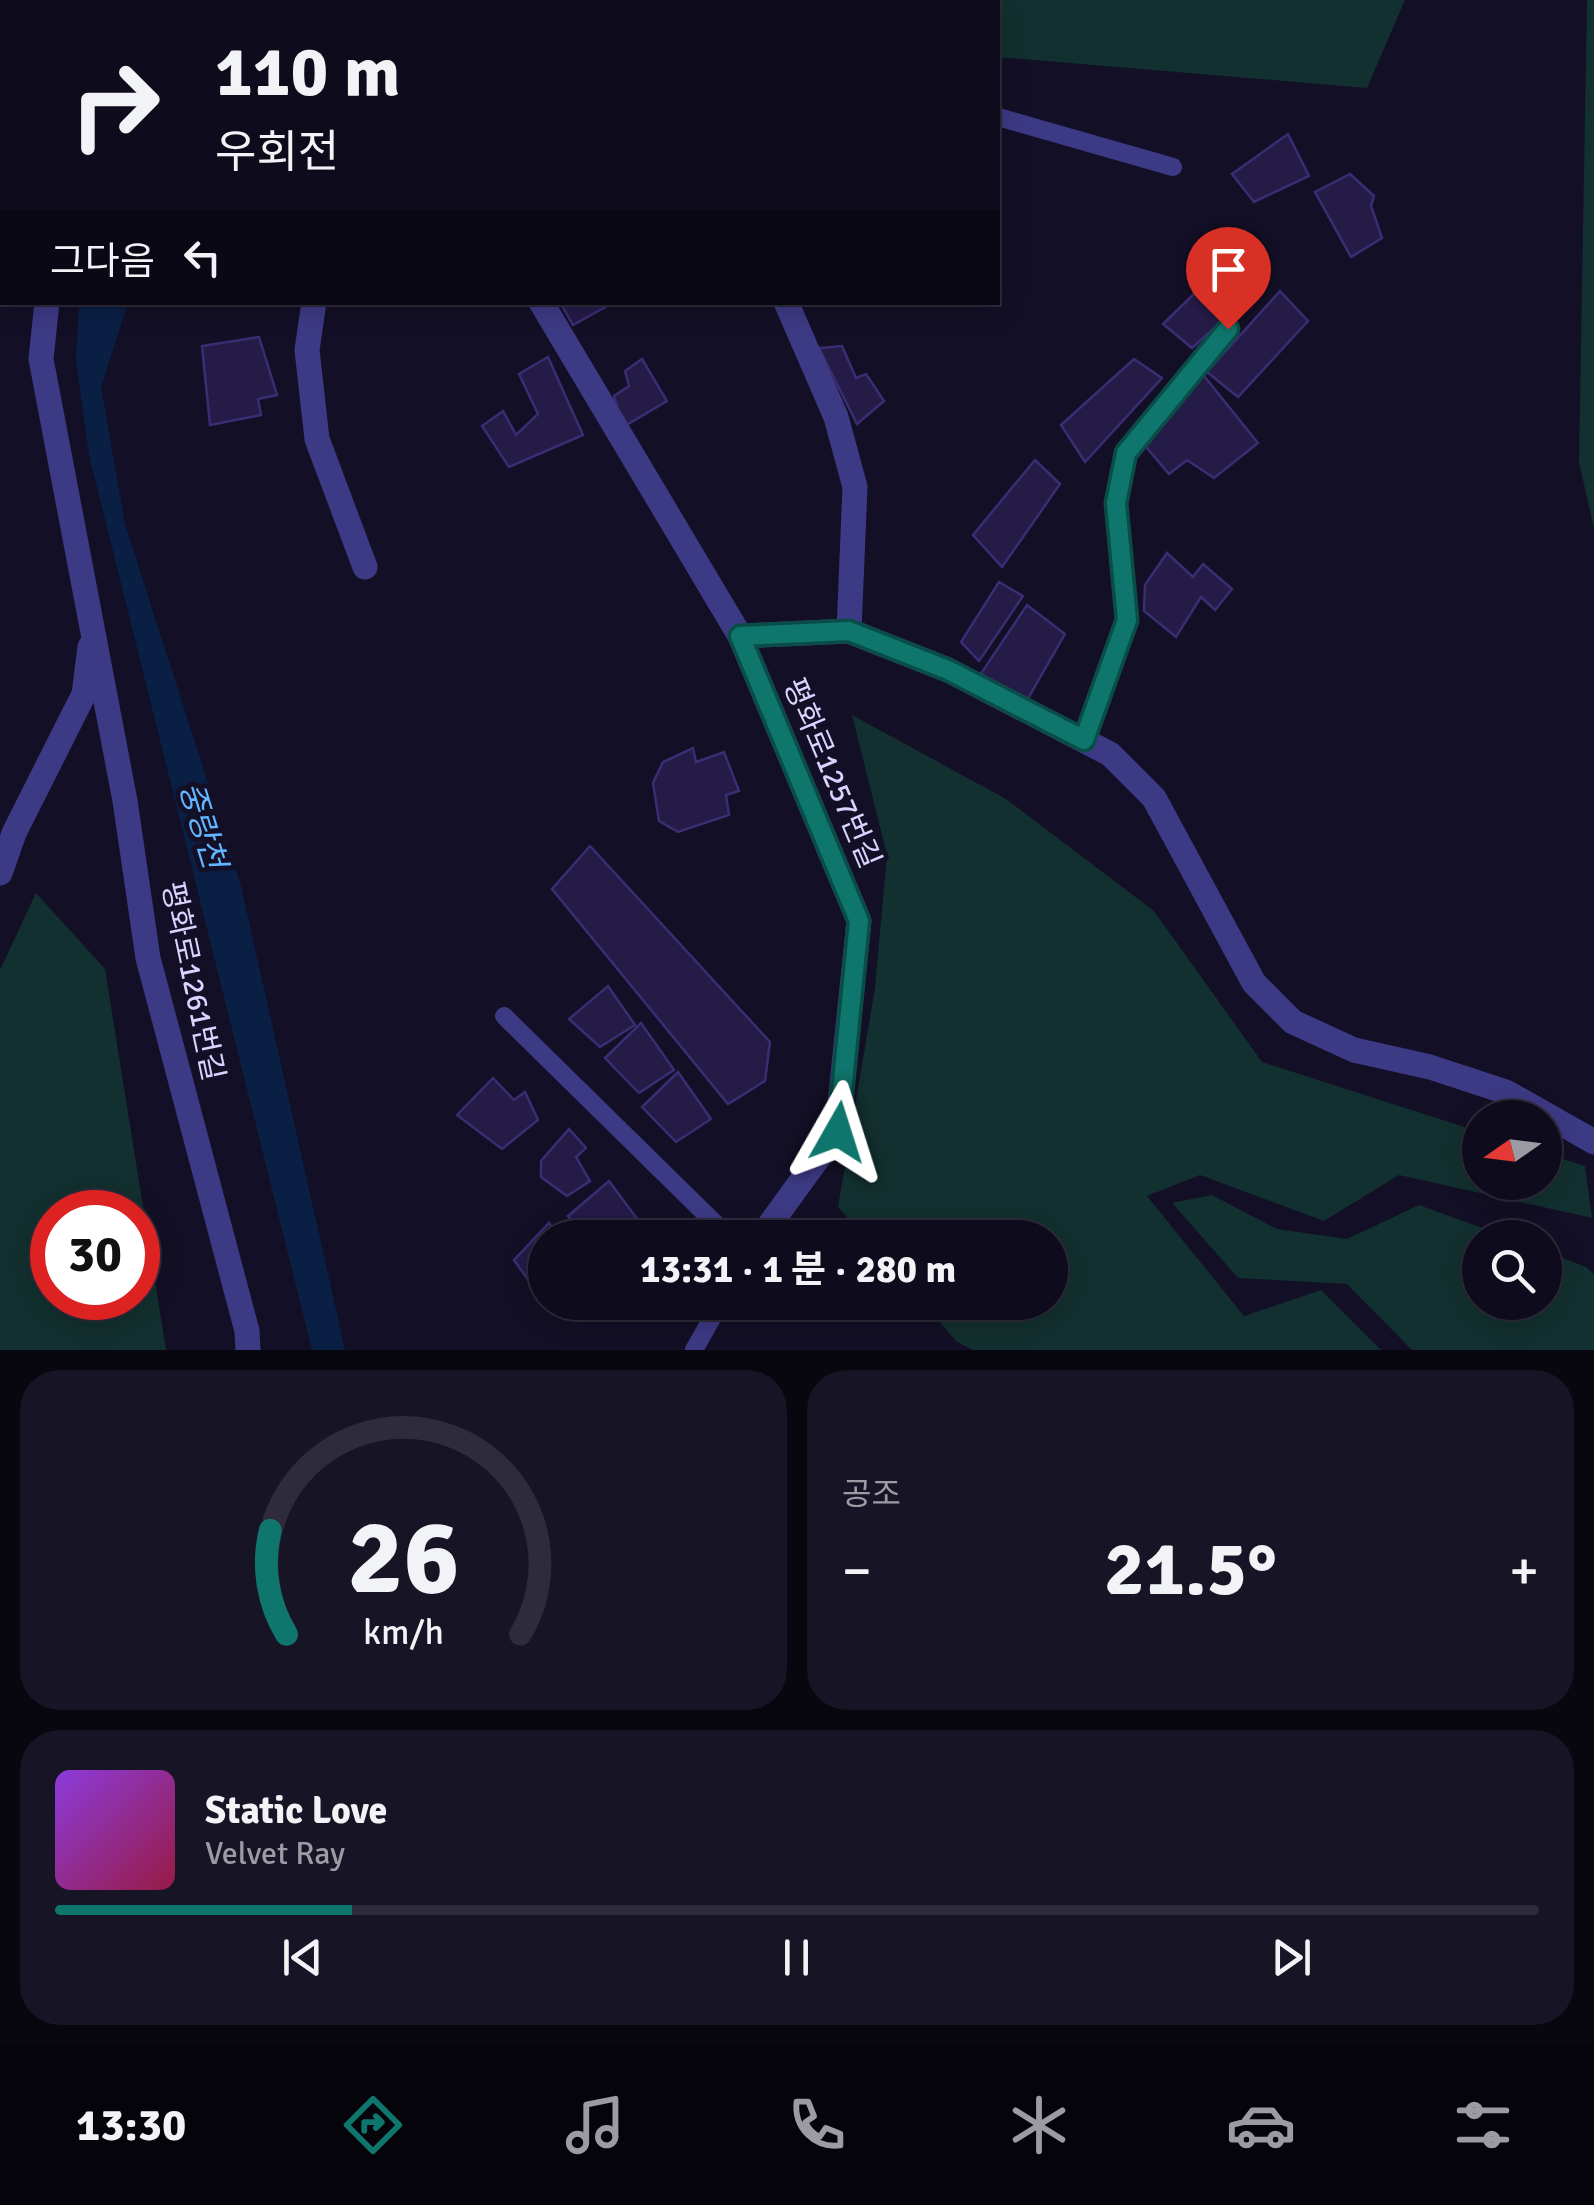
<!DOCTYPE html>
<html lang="ko">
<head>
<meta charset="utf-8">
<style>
	body { margin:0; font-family:Signika,"Noto Sans KR",sans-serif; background:#171425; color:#f1f3f6; height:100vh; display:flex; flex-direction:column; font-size:38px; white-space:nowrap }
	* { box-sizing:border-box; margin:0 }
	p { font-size:32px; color:#9b9ba3 }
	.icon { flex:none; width:55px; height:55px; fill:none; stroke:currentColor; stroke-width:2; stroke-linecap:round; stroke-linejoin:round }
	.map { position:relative; height:1350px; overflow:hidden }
	.details { display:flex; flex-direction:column; gap:20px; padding:20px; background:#08060f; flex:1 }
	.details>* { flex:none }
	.guide { position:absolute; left:0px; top:0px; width:1000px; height:305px; box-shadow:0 5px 25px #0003,0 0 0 2px #2e2b3b; background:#0e0b1c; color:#f1f3f6; overflow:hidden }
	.needle { width:65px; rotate:256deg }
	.controls { position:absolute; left:1462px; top:1100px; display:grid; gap:20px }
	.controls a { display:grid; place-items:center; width:100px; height:100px; border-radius:50%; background:#0e0b1c; box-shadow:0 5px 25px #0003,0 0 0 2px #2e2b3b; font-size:50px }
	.speed { position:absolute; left:30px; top:1190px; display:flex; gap:20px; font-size:50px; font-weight:700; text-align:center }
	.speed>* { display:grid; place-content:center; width:130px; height:130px; border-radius:50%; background:#0e0b1c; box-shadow:0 5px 25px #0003,0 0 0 2px #2e2b3b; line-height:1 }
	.speed .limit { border:15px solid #d22; background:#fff; color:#111 }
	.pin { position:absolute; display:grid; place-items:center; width:85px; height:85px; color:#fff; margin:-102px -42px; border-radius:50% 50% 50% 0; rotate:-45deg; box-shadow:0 0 10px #0007 }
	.pin .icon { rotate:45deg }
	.me { position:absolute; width:110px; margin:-55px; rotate:6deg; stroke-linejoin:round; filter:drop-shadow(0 0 8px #0008) }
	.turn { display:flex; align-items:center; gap:35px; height:210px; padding:0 50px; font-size:45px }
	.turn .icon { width:130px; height:130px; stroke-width:2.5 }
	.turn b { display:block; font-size:70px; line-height:85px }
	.then { display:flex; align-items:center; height:95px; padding:0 50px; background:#0003; gap:20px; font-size:38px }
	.big { font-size:75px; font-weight:700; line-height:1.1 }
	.details .widget { flex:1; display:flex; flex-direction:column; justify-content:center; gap:15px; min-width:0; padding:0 35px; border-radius:40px; background:#171425 }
	.details .dial { align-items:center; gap:0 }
	.dial svg { height:260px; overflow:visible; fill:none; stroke:#2e2b3b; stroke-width:7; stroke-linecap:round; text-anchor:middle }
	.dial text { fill:#f1f3f6; stroke:none }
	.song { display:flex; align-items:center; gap:30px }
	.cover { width:120px; height:120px; border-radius:15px; background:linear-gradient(135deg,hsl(270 70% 55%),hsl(340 70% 35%)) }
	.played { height:10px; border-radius:5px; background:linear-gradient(90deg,#0f766e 20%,#2e2b3b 20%) }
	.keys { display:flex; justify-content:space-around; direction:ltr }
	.heat { display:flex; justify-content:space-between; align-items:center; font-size:55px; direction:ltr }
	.details .tiles { flex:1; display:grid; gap:20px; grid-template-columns:1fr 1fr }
	.widget:last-child { grid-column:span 2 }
	.trip { position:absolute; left:528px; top:1220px; width:540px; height:100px; border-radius:50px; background:#0e0b1c; box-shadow:0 5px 25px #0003,0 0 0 2px #2e2b3b; font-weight:700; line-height:100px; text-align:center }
	.dock { display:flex; height:160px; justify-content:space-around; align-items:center; background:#06040b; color:#9b9ba3 }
	.dock .icon { width:70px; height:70px }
	.dock .selected { color:#0f766e }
	.dock b { font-size:45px; color:#f1f3f6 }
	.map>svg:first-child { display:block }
	.green { fill:#12302f; fill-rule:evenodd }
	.water { fill:#0a1f44 }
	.building { fill:#241b47; stroke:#3b2d73; stroke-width:2.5 }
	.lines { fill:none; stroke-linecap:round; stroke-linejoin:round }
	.lane { stroke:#3d3a85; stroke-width:18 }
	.street { stroke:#3d3a85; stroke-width:25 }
	.route-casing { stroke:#0a4d48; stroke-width:25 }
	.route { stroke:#0f766e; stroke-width:18 }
	.labels { text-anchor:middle; stroke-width:10; stroke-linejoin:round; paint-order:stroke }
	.street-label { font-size:30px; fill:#d9d4ff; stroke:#130f26 }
	.water-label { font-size:32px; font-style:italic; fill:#62b6ff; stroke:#130f26 }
</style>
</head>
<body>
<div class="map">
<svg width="1594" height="1350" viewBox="0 0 1594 1350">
	<rect width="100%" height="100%" fill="#130f26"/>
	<g class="green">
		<polygon points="660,0 1405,0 1367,88 998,57 998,2"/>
		<polygon points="1587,0 1594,0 1594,529 1579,462"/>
		<polygon points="852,715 1006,799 1154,911 1262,1062 1480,1132 1480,1182 1545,1182 1545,1153 1585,1166 1592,1218 1399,1175 1324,1221 1200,1175 1147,1196 1244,1316 1321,1290 1381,1350 973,1350 957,1342 923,1303 1050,1302 1050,1238 865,1237 838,1207 875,988 887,855"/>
		<path d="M 36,893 L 105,969 L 166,1350 L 0,1350 L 0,970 ZM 52,1212 L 138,1212 L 138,1298 L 52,1298 Z"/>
		<polygon points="1212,1195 1277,1229 1347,1239 1419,1205 1507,1237 1480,1238 1480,1302 1545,1302 1545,1251 1586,1267 1594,1274 1594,1350 1412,1350 1347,1284 1238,1278 1172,1203"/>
	</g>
	<polygon class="water" points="79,303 128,303 101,387 125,524 241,886 345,1350 312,1350 89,455 76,360"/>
	<g class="building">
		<polygon points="1288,134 1309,176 1254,202 1232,174"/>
		<polygon points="1350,174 1374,196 1371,206 1382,238 1351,257 1315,192"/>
		<polygon points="1232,257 1260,287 1192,348 1163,324"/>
		<polygon points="1280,291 1308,321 1238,397 1207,372"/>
		<polygon points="560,302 608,302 609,305 573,325"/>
		<polygon points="259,337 277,395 258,399 261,415 210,425 202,346"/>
		<polygon points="842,346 856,378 866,374 884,401 857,424 819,348"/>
		<polygon points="548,357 583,435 509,467 482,426 503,411 516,435 538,414 519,374"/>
		<polygon points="642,359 667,401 623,427 614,396 629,386 625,371"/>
		<polygon points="1134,359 1162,378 1085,462 1061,425"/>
		<polygon points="1200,371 1258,443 1214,478 1187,460 1169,474 1146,447"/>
		<polygon points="1035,460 1060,484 1002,567 973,535"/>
		<polygon points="1167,553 1193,577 1203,564 1232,589 1215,610 1201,597 1176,637 1144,611 1145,585"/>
		<polygon points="999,582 1023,596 979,661 961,642"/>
		<polygon points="1027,605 1065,634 1027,700 980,675"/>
		<polygon points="693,748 696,762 724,752 739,791 726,795 729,815 678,832 659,821 653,783 663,762"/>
		<polygon points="590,846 770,1042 765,1081 728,1104 552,889"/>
		<polygon points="608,986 635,1025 600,1047 569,1019"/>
		<polygon points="641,1023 674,1070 639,1093 605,1058"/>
		<polygon points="678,1072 711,1119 676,1142 642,1107"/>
		<polygon points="493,1078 514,1100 525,1092 538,1120 502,1149 457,1115"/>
		<polygon points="569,1129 586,1148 576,1157 590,1181 567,1196 541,1177 541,1161"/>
		<polygon points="609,1181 638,1220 616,1238 586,1238 568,1216"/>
		<polygon points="549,1223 560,1238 545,1238 545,1287 531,1284 514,1260"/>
		<polygon points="594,1302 640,1302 607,1318"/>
	</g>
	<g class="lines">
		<g class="lane">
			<polyline points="551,0 556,2"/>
			<polyline points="998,117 1173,167"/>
			<polyline points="1084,740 1127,620 1116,503 1126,453 1228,329"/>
			<polyline points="504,1016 730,1238"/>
			<polyline points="694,1350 721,1302"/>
		</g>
		<g class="street">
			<polyline points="44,0 45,2"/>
			<polyline points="260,0 262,2"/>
			<polyline points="0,163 2,161"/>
			<polyline points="47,302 41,359 125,801 148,958 247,1331 248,1350"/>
			<polyline points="314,302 307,350 317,439 365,567"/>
			<polyline points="541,302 740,636 859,921 837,1132 760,1238"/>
			<polyline points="786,302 836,417 855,487 849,631"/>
			<polyline points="740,636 849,631 948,670 1110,754 1154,798 1254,983 1293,1022 1354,1050 1430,1067 1506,1092 1594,1142"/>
			<polyline points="0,873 14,833 84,694 90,647"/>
		</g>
	</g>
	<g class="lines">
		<g class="route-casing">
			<polyline id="route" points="838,1132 859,921 740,636 849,631 948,670 1084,740 1127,620 1116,503 1126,453 1228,329"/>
		</g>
		<use href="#route" class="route"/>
	</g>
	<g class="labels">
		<g class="street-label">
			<text transform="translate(832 773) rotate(67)" y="10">평화로1257번길</text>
			<text transform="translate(193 981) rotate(78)" y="10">평화로1261번길</text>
		</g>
		<g class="water-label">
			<text transform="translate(203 825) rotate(73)" y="11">중랑천</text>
		</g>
	</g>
</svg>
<div class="controls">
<a><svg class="needle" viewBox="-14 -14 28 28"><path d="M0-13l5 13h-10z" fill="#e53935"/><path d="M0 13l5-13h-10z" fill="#9b9ba3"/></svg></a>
<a><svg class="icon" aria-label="search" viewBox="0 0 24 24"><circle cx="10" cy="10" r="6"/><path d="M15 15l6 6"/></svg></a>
</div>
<div class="speed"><div class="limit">30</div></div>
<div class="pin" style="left:1228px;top:329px;background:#d93025"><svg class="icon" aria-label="arrive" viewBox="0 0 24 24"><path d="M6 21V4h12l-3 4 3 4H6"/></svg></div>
<svg class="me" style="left:838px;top:1132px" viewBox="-20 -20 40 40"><path d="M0-17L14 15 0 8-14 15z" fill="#0f766e" stroke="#fff" stroke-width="4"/></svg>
<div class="trip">13:31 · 1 분 · 280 m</div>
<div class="guide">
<div class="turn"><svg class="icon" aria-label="right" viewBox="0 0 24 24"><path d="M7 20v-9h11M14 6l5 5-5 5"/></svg><div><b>110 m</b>우회전</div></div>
<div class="then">그다음<svg class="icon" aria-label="left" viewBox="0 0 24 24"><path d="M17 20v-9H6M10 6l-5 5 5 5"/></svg></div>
</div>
</div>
<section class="details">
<div class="tiles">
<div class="widget dial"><svg viewBox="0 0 100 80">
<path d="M14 69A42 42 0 1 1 86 69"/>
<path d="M14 69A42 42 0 0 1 9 37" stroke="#0f766e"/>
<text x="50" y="56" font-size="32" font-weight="700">26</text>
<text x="50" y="72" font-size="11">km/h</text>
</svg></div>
<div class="widget"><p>공조</p>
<div class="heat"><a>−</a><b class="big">21.5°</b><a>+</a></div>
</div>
<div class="widget">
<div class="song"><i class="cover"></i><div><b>Static Love</b><p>Velvet Ray</p></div></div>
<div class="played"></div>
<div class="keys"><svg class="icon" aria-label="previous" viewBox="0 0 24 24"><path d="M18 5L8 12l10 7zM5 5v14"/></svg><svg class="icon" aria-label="pause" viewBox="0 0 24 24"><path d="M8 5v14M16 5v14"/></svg><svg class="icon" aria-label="next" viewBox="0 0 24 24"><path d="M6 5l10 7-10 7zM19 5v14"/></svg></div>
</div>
</div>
</section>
<nav class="dock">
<b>13:30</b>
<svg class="icon selected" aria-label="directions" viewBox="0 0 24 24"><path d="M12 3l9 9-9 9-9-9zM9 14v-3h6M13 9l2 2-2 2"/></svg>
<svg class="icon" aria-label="music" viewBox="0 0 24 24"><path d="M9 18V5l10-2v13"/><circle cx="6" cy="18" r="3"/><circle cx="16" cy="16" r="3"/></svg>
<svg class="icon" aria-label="phone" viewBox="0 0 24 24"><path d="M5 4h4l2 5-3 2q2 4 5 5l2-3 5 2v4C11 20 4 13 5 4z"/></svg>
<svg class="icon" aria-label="climate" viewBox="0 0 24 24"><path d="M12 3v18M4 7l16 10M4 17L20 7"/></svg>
<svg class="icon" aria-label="car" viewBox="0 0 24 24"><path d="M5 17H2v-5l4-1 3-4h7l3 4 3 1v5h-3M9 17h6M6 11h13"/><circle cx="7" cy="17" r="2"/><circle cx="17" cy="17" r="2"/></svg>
<svg class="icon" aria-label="filters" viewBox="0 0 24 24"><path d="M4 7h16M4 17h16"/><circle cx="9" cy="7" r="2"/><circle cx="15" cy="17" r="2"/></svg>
</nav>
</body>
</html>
